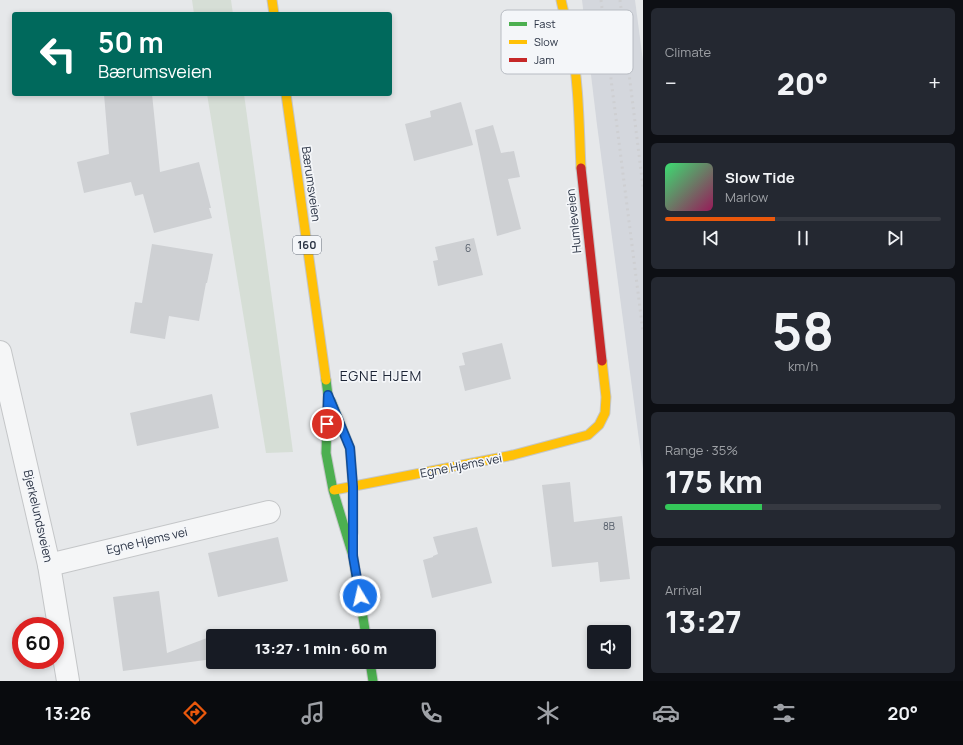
<!DOCTYPE html>
<html lang="en">
<head>
<meta charset="utf-8">
<style>
	body { margin:0; font-family:Manrope,sans-serif; background:#242831; color:#f1f3f6; height:100vh; display:flex; flex-direction:column; font-size:15px; white-space:nowrap }
	* { box-sizing:border-box; margin:0 }
	p { font-size:13px; color:#9ea1a6 }
	.icon { flex:none; width:22px; height:22px; fill:none; stroke:currentColor; stroke-width:2; stroke-linecap:round; stroke-linejoin:round }
	.map { position:relative; flex:1; overflow:hidden }
	.sheet { display:flex; flex-direction:column; gap:8px; padding:8px; background:#0d0f14; width:320px }
	.sheet>* { flex:none }
	.hud { position:absolute; left:12px; top:12px; width:380px; height:84px; border-radius:4px; box-shadow:0 2px 6px #0003; background:#00695c; color:#fff; overflow:hidden }
	.buttons { position:absolute; left:587px; top:625px; display:grid; gap:8px }
	.buttons a { display:grid; place-items:center; width:44px; height:44px; border-radius:4px; background:#171b24; box-shadow:0 2px 6px #0003; font-size:20px }
	.speed { position:absolute; left:12px; top:617px; display:flex; gap:8px; font-size:20px; font-weight:700; text-align:center }
	.speed>* { display:grid; place-content:center; width:52px; height:52px; border-radius:50%; background:#171b24; box-shadow:0 2px 6px #0003; line-height:1 }
	.speed .limit { border:6px solid #d22; background:#fff; color:#111 }
	.pin { position:absolute; display:grid; place-items:center; width:34px; height:34px; color:#fff; margin:-17px; border:2px solid #fff; border-radius:50%; box-shadow:0 1px 4px #0007 }
	.me { position:absolute; width:44px; margin:-22px; rotate:351deg; stroke-linejoin:round; filter:drop-shadow(0 0 3px #0008) }
	.turn { display:flex; align-items:center; gap:14px; height:84px; padding:0 20px; font-size:18px }
	.turn .icon { width:52px; height:52px; stroke-width:2.5 }
	.turn b { display:block; font-size:28px; line-height:34px }
	.big { font-size:30px; font-weight:800; line-height:1.1 }
	.sheet .card { flex:1; display:flex; flex-direction:column; justify-content:center; gap:6px; min-width:0; padding:0 14px; border-radius:6px; background:#242831 }
	.sheet .dial { align-items:center; gap:0 }
	.dial b { font-size:52px; line-height:1 }
	.song { display:flex; align-items:center; gap:12px }
	.cover { width:48px; height:48px; border-radius:6px; background:linear-gradient(135deg,hsl(140 70% 55%),hsl(330 70% 35%)) }
	.played { height:4px; border-radius:2px; background:linear-gradient(90deg,#ea580c 40%,#363941 40%) }
	.keys { display:flex; justify-content:space-around; direction:ltr }
	.heat { display:flex; justify-content:space-between; align-items:center; font-size:22px; direction:ltr }
	.charge { height:6px; border-radius:3px; background:linear-gradient(90deg,#34c759 35%,#363941 0) }
	.trip { position:absolute; left:206px; top:629px; width:230px; height:40px; border-radius:4px; background:#171b24; box-shadow:0 2px 6px #0003; font-weight:800; line-height:40px; text-align:center }
	.tab-bar { display:flex; height:64px; justify-content:space-around; align-items:center; background:#090b0e; color:#9ea1a6 }
	.tab-bar .icon { width:28px; height:28px }
	.tab-bar .active { color:#ea580c }
	.tab-bar b { font-size:18px; color:#f1f3f6 }
	main { display:flex; flex:1; min-height:0 }
	.map>svg:first-child { display:block }
	.built { fill:#d4d7dd }
	.green { fill:#d6ded6 }
	.building { fill:#ced0d3 }
	.lines { fill:none; stroke-linecap:round; stroke-linejoin:round }
	.street-casing { stroke:#c4c6c8; stroke-width:24 }
	.fast-casing { stroke:#c4c6c8; stroke-width:11 }
	.slow-casing { stroke:#c4c6c8; stroke-width:11 }
	.jam-casing { stroke:#c4c6c8; stroke-width:11 }
	.street { stroke:#f5f6f7; stroke-width:22 }
	.fast { stroke:#4caf50; stroke-width:9 }
	.slow { stroke:#ffc107; stroke-width:9 }
	.jam { stroke:#c62828; stroke-width:9 }
	.rail { stroke:#cecfd2; stroke-width:3; stroke-dasharray:2 4; stroke-linecap:butt }
	.route-casing { stroke:#114b97; stroke-width:10 }
	.route { stroke:#1a73e8; stroke-width:7 }
	.labels { text-anchor:middle; stroke-width:3.5; stroke-linejoin:round; paint-order:stroke }
	.number-label { font-size:10px; fill:#545c69 }
	.shield { fill:#f4f6f9; stroke:#676e7b; stroke-width:1 }
	.shield-label { font-size:11px; font-weight:bold; fill:#2b3445 }
	.street-label { font-size:12px; fill:#2b3445; stroke:#f4f6f9 }
	.quarter-label { font-size:14px; letter-spacing:1px; fill:#1d2536; stroke:#f4f6f9 }
	.key { fill:#f4f6f9; stroke:#b8bcc3; stroke-width:1 }
	.key-label { font-size:11px; fill:#2b3445 }
</style>
</head>
<body>
<main>
<div class="map">
<svg width="643" height="681" viewBox="0 0 643 681">
	<rect width="100%" height="100%" fill="#e6e8ea"/>
	<polygon class="built" points="582,0 635,0 643,61 643,470 597,125"/>
	<g class="green">
		<polygon points="192,0 231,0 233,14 194,14"/>
		<polygon points="207,94 244,94 293,452 266,453"/>
	</g>
	<g class="building">
		<polygon points="104,94 152,94 160,172 199,162 211,208 209,208 212,218 154,233 143,194 135,196 131,182 84,193 77,162 109,154"/>
		<polygon points="461,102 473,145 414,161 405,124 431,117 430,111"/>
		<polygon points="493,125 501,153 514,151 520,177 508,179 521,229 497,236 475,130"/>
		<polygon points="474,238 483,275 438,286 433,261 438,260 435,247"/>
		<polygon points="152,244 213,254 207,283 206,283 199,321 169,316 165,339 130,333 135,302 142,303"/>
		<polygon points="502,343 511,379 465,391 459,366 465,365 462,353"/>
		<polygon points="212,394 219,428 137,446 130,413"/>
		<polygon points="570,482 574,522 622,516 630,579 600,582 598,562 552,567 542,485"/>
		<polygon points="477,527 492,583 432,598 423,560 433,557 433,556 438,554 433,537"/>
		<polygon points="278,537 288,581 218,597 208,553"/>
		<polygon points="159,591 167,653 231,629 234,636 213,636 213,659 123,671 113,597"/>
	</g>
	<g class="lines">
		<g class="street-casing">
			<g id="street">
				<polyline points="0,352 49,565 68,681"/>
				<polyline points="49,565 269,512"/>
			</g>
		</g>
		<g class="fast-casing">
			<g id="fast">
				<polyline points="326,380 328,395 326,453 333,490 353,556 366,636"/>
				<polyline points="331,401 350,448 353,487 353,533"/>
				<polyline points="370,662 373,681"/>
			</g>
		</g>
		<g class="slow-casing">
			<g id="slow">
				<polyline points="272,0 274,14"/>
				<path d="M 561,0 C 564,14 568,28 571,42 C 579,84 579,126 581,168"/>
				<polyline points="286,94 326,380"/>
				<polyline points="334,490 513,455 588,435 599,425 605,413 606,397 602,361"/>
			</g>
		</g>
		<g class="jam-casing">
			<polyline id="jam" points="581,168 602,361"/>
		</g>
		<use href="#street" class="street"/>
		<use href="#fast" class="fast"/>
		<use href="#slow" class="slow"/>
		<use href="#jam" class="jam"/>
		<g class="rail">
			<polyline points="601,0 643,332"/>
			<polyline points="620,0 643,187"/>
		</g>
	</g>
	<g class="lines">
		<g class="route-casing">
			<polyline id="route" points="327,424 328,395 350,448 353,487 353,556 360,596"/>
		</g>
		<use href="#route" class="route"/>
	</g>
	<g class="labels">
		<g class="number-label">
			<text x="468" y="252">6</text>
			<text x="609" y="530">8B</text>
		</g>
		<rect class="shield" x="293" y="236" width="28" height="18" rx="3"/>
		<g class="shield-label">
			<text x="307" y="249">160</text>
		</g>
		<g class="street-label">
			<text transform="translate(311 184) rotate(82)" y="4">Bærumsveien</text>
			<text transform="translate(574 221) rotate(-96)" y="4">Humleveien</text>
			<text transform="translate(461 466) rotate(-11)" y="4">Egne Hjems vei</text>
			<text transform="translate(38 516) rotate(77)" y="4">Bjerkelundsveien</text>
			<text transform="translate(147 541) rotate(-13)" y="4">Egne Hjems vei</text>
		</g>
		<g class="quarter-label">
			<text x="381" y="381">EGNE HJEM</text>
		</g>
	</g>
	<rect x="501" y="10" width="132" height="64" rx="6" class="key"/>
	<rect x="509" y="22" width="18" height="4" fill="#4caf50"/>
	<rect x="509" y="40" width="18" height="4" fill="#ffc107"/>
	<rect x="509" y="58" width="18" height="4" fill="#c62828"/>
	<g class="key-label">
		<text x="534" y="28">Fast</text>
		<text x="534" y="46">Slow</text>
		<text x="534" y="64">Jam</text>
	</g>
</svg>
<div class="buttons">
<a><svg class="icon" aria-label="sound" viewBox="0 0 24 24"><path d="M4 9h4l5-4v14l-5-4H4zM17 9q2 3 0 6"/></svg></a>
</div>
<div class="speed"><div class="limit">60</div></div>
<div class="pin" style="left:327px;top:424px;background:#d93025"><svg class="icon" aria-label="arrive" viewBox="0 0 24 24"><path d="M6 21V4h12l-3 4 3 4H6"/></svg></div>
<svg class="me" style="left:360px;top:596px" viewBox="-20 -20 40 40"><circle r="17" fill="#1a73e8" stroke="#fff" stroke-width="3"/><path d="M0-11L8 9 0 5-8 9z" fill="#fff"/></svg>
<div class="trip">13:27 · 1 min · 60 m</div>
<div class="hud">
<div class="turn"><svg class="icon" aria-label="left" viewBox="0 0 24 24"><path d="M17 20v-9H6M10 6l-5 5 5 5"/></svg><div><b>50 m</b>Bærumsveien</div></div>
</div>
</div>
<section class="sheet">
<div class="card"><p>Climate</p>
<div class="heat"><a>−</a><b class="big">20°</b><a>+</a></div>
</div>
<div class="card">
<div class="song"><i class="cover"></i><div><b>Slow Tide</b><p>Marlow</p></div></div>
<div class="played"></div>
<div class="keys"><svg class="icon" aria-label="previous" viewBox="0 0 24 24"><path d="M18 5L8 12l10 7zM5 5v14"/></svg><svg class="icon" aria-label="pause" viewBox="0 0 24 24"><path d="M8 5v14M16 5v14"/></svg><svg class="icon" aria-label="next" viewBox="0 0 24 24"><path d="M6 5l10 7-10 7zM19 5v14"/></svg></div>
</div>
<div class="card dial"><b>58</b><p>km/h</p></div>
<div class="card"><p>Range · 35%</p><b class="big">175 km</b><div class="charge"></div></div>
<div class="card"><p>Arrival</p><b class="big">13:27</b></div>
</section>
</main>
<nav class="tab-bar">
<b>13:26</b>
<svg class="icon active" aria-label="directions" viewBox="0 0 24 24"><path d="M12 3l9 9-9 9-9-9zM9 14v-3h6M13 9l2 2-2 2"/></svg>
<svg class="icon" aria-label="music" viewBox="0 0 24 24"><path d="M9 18V5l10-2v13"/><circle cx="6" cy="18" r="3"/><circle cx="16" cy="16" r="3"/></svg>
<svg class="icon" aria-label="phone" viewBox="0 0 24 24"><path d="M5 4h4l2 5-3 2q2 4 5 5l2-3 5 2v4C11 20 4 13 5 4z"/></svg>
<svg class="icon" aria-label="climate" viewBox="0 0 24 24"><path d="M12 3v18M4 7l16 10M4 17L20 7"/></svg>
<svg class="icon" aria-label="car" viewBox="0 0 24 24"><path d="M5 17H2v-5l4-1 3-4h7l3 4 3 1v5h-3M9 17h6M6 11h13"/><circle cx="7" cy="17" r="2"/><circle cx="17" cy="17" r="2"/></svg>
<svg class="icon" aria-label="filters" viewBox="0 0 24 24"><path d="M4 7h16M4 17h16"/><circle cx="9" cy="7" r="2"/><circle cx="15" cy="17" r="2"/></svg>
<b>20°</b>
</nav>
</body>
</html>
